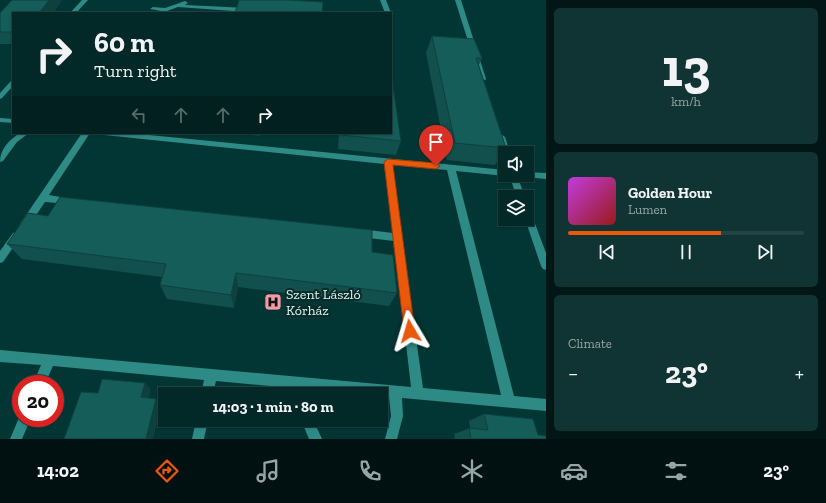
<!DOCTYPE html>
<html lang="en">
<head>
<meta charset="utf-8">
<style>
	body { margin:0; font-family:"Zilla Slab",serif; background:#103433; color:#f1f3f6; height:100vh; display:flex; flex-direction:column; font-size:15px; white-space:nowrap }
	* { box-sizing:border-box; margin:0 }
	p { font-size:13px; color:#96a6a7 }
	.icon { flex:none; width:22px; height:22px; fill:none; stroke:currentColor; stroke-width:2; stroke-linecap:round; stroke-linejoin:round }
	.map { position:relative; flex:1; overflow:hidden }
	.panel { display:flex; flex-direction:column; gap:8px; padding:8px; background:#011615; width:280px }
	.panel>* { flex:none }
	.guide { position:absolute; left:12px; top:12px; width:380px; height:122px; border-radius:0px; box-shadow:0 1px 3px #0004,0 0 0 1px #234444; background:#022827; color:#f1f3f6; overflow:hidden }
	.controls { position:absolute; left:498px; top:146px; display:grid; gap:8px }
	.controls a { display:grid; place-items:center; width:36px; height:36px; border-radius:0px; background:#022827; box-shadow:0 1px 3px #0004,0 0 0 1px #234444; font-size:20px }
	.speed { position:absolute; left:12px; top:375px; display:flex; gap:8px; font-size:20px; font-weight:700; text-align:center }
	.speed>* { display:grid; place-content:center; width:52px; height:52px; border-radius:50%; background:#022827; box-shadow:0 1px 3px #0004,0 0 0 1px #234444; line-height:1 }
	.speed .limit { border:6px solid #d22; background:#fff; color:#111 }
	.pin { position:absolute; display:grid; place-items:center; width:34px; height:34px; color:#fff; margin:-41px -17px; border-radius:50% 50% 50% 0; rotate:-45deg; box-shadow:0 0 4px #0007 }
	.pin .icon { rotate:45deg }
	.me { position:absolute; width:44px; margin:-22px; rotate:353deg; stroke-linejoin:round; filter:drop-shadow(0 0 3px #0008) }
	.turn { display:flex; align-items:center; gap:14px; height:84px; padding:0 16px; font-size:18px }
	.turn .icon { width:52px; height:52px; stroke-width:2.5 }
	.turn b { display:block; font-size:28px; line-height:34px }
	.lanes { display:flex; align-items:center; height:38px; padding:0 16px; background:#0003; justify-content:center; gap:20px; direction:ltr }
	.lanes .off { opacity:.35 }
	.big { font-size:30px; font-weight:800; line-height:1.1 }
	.panel .tile { flex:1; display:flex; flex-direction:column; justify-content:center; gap:6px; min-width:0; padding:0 14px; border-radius:6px; background:#103433 }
	.panel .dial { align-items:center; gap:0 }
	.dial b { font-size:52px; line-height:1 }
	.song { display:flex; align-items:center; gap:12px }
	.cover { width:48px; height:48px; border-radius:6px; background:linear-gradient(135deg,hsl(290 70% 55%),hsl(0 70% 35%)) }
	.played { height:4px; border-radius:2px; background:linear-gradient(90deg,#ea580c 65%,#234444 65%) }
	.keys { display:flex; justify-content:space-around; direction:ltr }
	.heat { display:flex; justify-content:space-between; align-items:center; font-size:22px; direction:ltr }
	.trip { position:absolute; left:158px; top:387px; width:230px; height:40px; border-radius:0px; background:#022827; box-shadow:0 1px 3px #0004,0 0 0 1px #234444; font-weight:800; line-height:40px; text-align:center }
	.dock { display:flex; height:64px; justify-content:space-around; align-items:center; background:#011010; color:#96a6a7 }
	.dock .icon { width:28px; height:28px }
	.dock .active { color:#ea580c }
	.dock b { font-size:18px; color:#f1f3f6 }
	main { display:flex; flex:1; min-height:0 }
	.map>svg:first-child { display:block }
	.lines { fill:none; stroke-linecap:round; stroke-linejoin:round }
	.lane { fill:#2e8a85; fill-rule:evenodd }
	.wall { fill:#11504d }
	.shaded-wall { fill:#0e413e }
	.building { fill:#145d59; stroke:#0e413e }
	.route { fill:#ea580c; stroke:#983908 }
	.labels { text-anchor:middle; stroke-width:4; stroke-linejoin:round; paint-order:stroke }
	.poi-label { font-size:14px; fill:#d1fbf7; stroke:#0e2a28; text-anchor:start }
</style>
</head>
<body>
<main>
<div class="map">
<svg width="546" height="439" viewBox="0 0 546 439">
	<rect width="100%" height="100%" fill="#023634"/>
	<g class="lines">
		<g class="lane">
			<polygon points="82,0 88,0 76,13 70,13"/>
			<polygon points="380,0 386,0 391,13 385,13"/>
			<polygon points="455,0 461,0 486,79 485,80 480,79"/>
			<polygon points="185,1 188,3 185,5 247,8 250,10 247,12 178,7 167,11 166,13 160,13 161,11 150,9 153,7 165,8"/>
			<polygon points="13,80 13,86 2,98 0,99 0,93 11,81"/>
			<polygon points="0,118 13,119 13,123 0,122"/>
			<path d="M 20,133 L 29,133 L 17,142 L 3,161 L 0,162 C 0,149 9,140 20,133 Z"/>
			<polygon points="82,133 90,133 49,195 72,199 73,201 72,203 69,204 45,202 28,227 22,227 20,224 22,221"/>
			<path d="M 100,133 L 129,133 L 505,170 L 505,175 L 508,175 L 505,176 L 456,171 L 514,396 L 546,399 L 546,411 L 402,398 L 403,416 L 397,439 L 385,439 L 391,416 L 389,397 L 381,396 L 381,394 L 357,394 L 315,390 L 315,394 L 303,394 L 303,389 L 216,381 L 213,394 L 201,394 L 204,380 L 53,366 L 45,384 L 33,384 L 41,365 L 0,362 L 0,350 L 411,387 L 394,241 L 360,237 L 357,236 L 355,233 L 357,230 L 360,229 L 393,233 L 384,164 L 104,135 ZM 392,165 L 447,170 L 501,395 L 423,388 Z"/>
			<polygon points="501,134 505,137 510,153 505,153 505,155 502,153 497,137"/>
			<polygon points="527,172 546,173 546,179 524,177 523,175 527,175"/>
			<polygon points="509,175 517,175 525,197 517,197"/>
			<polygon points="527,209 530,211 531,213 546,253 546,270 543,269 541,266 525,219 527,219"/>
			<polygon points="16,232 19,233 21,236 19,239 3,262 0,263 0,251 13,233"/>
			<polygon points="21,413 21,418 31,418 22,439 10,439"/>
			<polygon points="196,420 208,420 204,439 192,439"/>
			<polygon points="304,420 316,420 316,426 322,439 309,439 304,427"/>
		</g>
	</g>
	<g class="wall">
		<polygon points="62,0 53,13 13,13 13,44 0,44 0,13"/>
		<polygon points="432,36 482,58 479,65 506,148 495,165 447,160 426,53"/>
		<polygon points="144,133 170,133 169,135"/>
		<polygon points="233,133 261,133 260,136"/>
		<polygon points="339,133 391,133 401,141 396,155 338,149"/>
		<polygon points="48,216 372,252 397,293 389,306 238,287 234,308 167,299 160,285 162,277 22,259 7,244"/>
		<polygon points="484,414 538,435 546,439 455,439 454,434 470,428 469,421"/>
	</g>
	<g class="shaded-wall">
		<polygon points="49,0 62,0 53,13 39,13"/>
		<polygon points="236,273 238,287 234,308 231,295"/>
		<polygon points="145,383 151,389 148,402 141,397"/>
		<polygon points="156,399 162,404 153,439 146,439"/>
	</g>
	<g class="building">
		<polygon points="12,0 49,0 39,13 13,13 13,32 0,32 0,13"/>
		<polygon points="239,0 288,0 323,2 322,13 235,13"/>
		<polygon points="432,36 474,39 482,58 476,58 506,148 455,143"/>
		<polygon points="391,73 401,141 341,135 341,133 391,133"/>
		<polygon points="60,197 372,230 372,252 393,255 397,293 236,273 231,295 160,285 166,264 7,244 28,213 48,216"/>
		<polygon points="102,379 145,383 141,397 156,399 146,439 64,439 81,392 98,393"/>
		<polygon points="484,414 533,419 538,435 546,436 546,439 471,439 469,428 488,430"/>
	</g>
	<polygon class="route" points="388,159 436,163 440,166 436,169 393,165 415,331 414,335 410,336 406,335 404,331 384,162"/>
	<defs>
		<g id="hospital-square" transform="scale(0.9)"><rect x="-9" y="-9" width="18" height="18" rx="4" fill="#f39aa7" stroke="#0e2a28"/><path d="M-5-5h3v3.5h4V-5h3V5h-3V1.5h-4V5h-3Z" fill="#111"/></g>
	</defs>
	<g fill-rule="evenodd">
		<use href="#hospital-square" x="273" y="302"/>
	</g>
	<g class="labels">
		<g class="poi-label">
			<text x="286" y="299">Szent László<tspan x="286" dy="16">Kórház</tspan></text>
		</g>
	</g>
</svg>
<div class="controls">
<a><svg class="icon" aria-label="sound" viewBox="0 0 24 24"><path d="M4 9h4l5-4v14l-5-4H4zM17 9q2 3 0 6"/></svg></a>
<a><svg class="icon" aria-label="layers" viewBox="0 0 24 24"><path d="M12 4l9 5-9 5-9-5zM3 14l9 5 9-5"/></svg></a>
</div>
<div class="speed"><div class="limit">20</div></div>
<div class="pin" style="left:436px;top:166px;background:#d93025"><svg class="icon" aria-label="arrive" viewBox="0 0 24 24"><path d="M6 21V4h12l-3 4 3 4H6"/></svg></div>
<svg class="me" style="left:410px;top:331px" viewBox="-20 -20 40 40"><path d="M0-17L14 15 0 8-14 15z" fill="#ea580c" stroke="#fff" stroke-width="4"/></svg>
<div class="trip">14:03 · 1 min · 80 m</div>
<div class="guide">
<div class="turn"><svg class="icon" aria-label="right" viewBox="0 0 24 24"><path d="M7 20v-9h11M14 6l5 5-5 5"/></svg><div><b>60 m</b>Turn right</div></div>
<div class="lanes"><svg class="icon off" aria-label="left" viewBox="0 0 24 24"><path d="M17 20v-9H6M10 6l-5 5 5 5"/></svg><svg class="icon off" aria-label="ahead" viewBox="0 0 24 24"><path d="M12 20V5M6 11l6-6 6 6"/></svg><svg class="icon off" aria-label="ahead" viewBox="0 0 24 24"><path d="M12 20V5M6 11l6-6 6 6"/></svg><svg class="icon" aria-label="right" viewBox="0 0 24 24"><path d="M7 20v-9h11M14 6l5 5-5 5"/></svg></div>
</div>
</div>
<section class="panel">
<div class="tile dial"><b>13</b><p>km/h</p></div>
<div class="tile">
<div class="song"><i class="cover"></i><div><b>Golden Hour</b><p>Lumen</p></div></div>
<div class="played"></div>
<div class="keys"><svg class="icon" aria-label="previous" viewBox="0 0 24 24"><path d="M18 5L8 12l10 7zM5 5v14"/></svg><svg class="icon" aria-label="pause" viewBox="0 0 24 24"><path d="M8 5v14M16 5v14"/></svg><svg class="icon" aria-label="next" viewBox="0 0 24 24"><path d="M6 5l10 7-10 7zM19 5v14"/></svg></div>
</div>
<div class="tile"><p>Climate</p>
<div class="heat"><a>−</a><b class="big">23°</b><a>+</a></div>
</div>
</section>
</main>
<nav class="dock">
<b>14:02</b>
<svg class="icon active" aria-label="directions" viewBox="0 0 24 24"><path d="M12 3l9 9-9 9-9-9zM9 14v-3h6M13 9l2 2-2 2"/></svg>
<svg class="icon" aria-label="music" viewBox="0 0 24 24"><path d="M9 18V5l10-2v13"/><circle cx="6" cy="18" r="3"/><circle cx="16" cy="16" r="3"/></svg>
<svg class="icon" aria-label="phone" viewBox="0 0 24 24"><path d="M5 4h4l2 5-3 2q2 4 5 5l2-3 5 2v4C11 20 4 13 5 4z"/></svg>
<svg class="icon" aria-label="climate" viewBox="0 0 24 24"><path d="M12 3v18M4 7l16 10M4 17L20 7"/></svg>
<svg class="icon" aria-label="car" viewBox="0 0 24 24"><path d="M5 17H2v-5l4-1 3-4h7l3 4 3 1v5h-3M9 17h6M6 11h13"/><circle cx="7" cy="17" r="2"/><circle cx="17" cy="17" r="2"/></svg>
<svg class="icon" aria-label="filters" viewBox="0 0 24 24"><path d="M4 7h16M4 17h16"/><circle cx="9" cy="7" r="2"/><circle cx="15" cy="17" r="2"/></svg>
<b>23°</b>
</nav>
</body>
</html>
